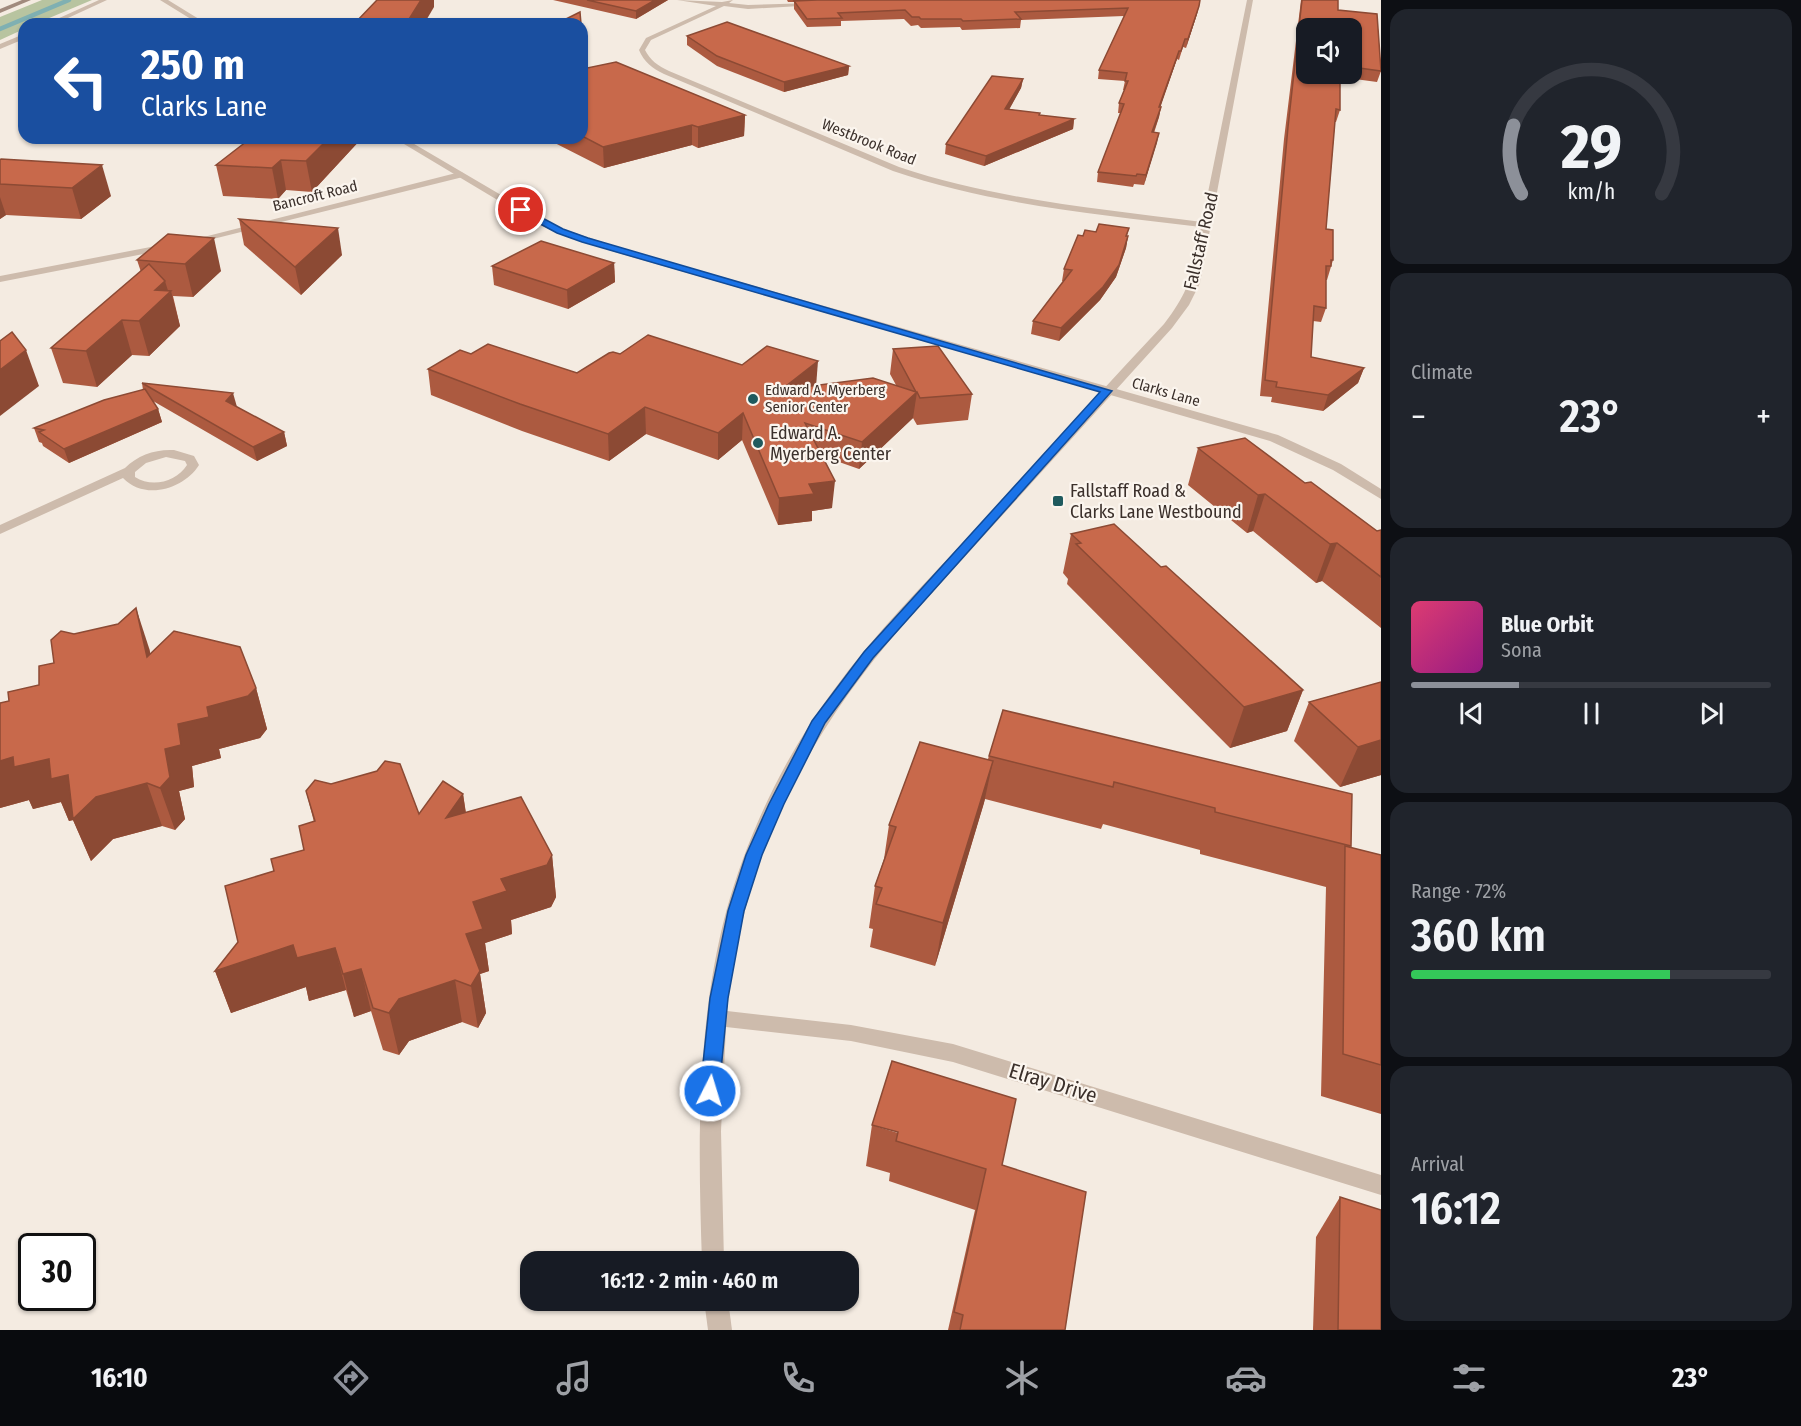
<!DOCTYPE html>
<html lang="en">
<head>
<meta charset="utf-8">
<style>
	body { margin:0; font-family:"Fira Sans Condensed",sans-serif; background:#20242c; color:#f1f3f6; height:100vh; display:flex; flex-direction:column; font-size:22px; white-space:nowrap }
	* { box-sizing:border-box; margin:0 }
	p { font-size:20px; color:#9ea1a6 }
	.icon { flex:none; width:33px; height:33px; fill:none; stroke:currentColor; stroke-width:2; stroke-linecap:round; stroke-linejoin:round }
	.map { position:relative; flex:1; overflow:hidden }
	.details { display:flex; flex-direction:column; gap:9px; padding:9px; background:#0d0f14; width:420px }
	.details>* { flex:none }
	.guide { position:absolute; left:18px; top:18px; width:570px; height:126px; border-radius:18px; box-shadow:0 2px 4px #0004; background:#1a4fa0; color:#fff; overflow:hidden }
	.fabs { position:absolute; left:1296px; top:18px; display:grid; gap:12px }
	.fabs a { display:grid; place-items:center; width:66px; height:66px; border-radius:12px; background:#171b24; box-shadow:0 2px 4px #0004; font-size:30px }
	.speed { position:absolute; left:18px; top:1233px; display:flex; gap:12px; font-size:30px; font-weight:700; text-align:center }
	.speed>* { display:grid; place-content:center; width:78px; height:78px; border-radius:50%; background:#171b24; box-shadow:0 2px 4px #0004; line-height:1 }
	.speed .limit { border:3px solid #111; border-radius:9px; background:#fff; color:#111 }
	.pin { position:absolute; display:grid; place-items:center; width:51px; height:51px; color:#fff; margin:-26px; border:3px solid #fff; border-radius:50%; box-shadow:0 2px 6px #0007 }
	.me { position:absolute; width:66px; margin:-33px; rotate:5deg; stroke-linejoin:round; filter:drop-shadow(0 0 4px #0008) }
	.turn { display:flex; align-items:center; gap:21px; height:126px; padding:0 24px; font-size:27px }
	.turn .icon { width:78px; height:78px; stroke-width:2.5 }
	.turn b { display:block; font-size:42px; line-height:51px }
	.big { font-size:45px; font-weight:600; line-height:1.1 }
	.details .card { flex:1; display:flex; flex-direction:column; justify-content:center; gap:9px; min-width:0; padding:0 21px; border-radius:18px; background:#20242c }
	.details .dial { align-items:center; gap:0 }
	.dial svg { height:156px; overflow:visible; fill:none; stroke:#363941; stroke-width:7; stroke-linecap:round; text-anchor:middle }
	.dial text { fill:#f1f3f6; stroke:none }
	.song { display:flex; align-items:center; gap:18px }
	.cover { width:72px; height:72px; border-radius:9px; background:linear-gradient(135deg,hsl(340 70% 55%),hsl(310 70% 35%)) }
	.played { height:6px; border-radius:3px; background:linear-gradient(90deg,#8c9099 30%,#363941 30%) }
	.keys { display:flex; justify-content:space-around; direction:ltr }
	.heat { display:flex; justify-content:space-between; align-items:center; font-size:33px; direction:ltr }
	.charge { height:9px; border-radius:4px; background:linear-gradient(90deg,#34c759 72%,#363941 0) }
	.trip { position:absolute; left:520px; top:1251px; width:339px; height:60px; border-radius:18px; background:#171b24; box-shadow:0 2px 4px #0004; font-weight:600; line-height:60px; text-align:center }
	.dock { display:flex; height:96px; justify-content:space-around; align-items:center; background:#090b0e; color:#9ea1a6 }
	.dock .icon { width:42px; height:42px }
	.dock .current { color:#8c9099 }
	.dock b { font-size:27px; color:#f1f3f6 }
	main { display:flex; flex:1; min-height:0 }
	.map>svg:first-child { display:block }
	.green { fill:#b8c4a0 }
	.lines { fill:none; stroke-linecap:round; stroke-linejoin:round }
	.stream { stroke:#7fb0b2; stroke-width:4.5 }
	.minor { fill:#cdbbac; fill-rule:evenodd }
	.tertiary { fill:#cdbbac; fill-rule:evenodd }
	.secondary { fill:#a18a7d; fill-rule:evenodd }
	.wall { fill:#ac5a40; fill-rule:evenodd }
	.shaded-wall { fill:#8c4a34 }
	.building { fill:#c8694b; stroke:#8c4a34; stroke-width:1.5 }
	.route { fill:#1a73e8; stroke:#114b97; stroke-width:1.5 }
	.poi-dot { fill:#1f5a5e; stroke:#fbf5ee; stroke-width:2 }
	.labels { text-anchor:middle; stroke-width:4.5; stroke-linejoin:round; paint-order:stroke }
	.far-street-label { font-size:15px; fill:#3b302b; stroke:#fbf5ee }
	.far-poi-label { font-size:15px; fill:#3b302b; stroke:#fbf5ee; text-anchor:start }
	.street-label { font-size:18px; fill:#3b302b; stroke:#fbf5ee }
	.poi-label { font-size:18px; fill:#3b302b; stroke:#fbf5ee; text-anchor:start }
	.near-street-label { font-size:21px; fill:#3b302b; stroke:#fbf5ee }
</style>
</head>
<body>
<main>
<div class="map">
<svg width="1381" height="1330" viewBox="0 0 1381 1330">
	<rect width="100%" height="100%" fill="#f4ebe1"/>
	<polygon class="green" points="42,0 92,0 35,24 24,24 24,29 0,40 0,17"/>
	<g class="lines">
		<polyline class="stream" points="0,29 69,0"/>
		<g class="minor">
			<polygon points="99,0 107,0 55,24 46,24"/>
			<path d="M 677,0 L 722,2 L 733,0 L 729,3 L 748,5 L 814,3 L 817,5 L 748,9 L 724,6 L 651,40 L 645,50 C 650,60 658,66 669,71 L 899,167 C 998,200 1100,209 1202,222 L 1247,0 L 1253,0 L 1200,283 L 1189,305 L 1172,328 L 902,626 C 803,741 743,858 727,1011 L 851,1025 L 953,1044 L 1381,1175 L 1381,1195 L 953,1062 L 851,1041 L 726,1027 L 721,1131 L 724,1262 L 702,1262 C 698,1145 696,1026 726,912 C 748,833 784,757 833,691 C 875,633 926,582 975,530 C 1038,461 1100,392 1164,324 C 1192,288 1193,270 1201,227 C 1097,214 993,205 893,171 L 664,74 C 652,68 644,62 639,50 L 646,38 L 716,6 Z"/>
			<polygon points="24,34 24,39 0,49 0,44"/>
			<polygon points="460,172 463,173 463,177 189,245 184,242"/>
			<polygon points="166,244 169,245 169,249 0,282 0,276"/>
			<path d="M 174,450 L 194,456 L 199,465 C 184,489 145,501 123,478 L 0,534 L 0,525 L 125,468 C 138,455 155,449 174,450 ZM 166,457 L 185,461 L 187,465 C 176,482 152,488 135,477 L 135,472 L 146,463 Z"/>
			<polygon points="704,1300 728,1300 732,1330 708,1330"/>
		</g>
		<g class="tertiary">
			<polygon points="160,0 168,0 207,24 199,24"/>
			<polygon points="394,138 404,138 540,218 563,229 624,249 1278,435 1341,464 1381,489 1381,499 1333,470 1270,441 618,253 557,233 534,222"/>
		</g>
		<polygon class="secondary" points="22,0 31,0 0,13 0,9"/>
	</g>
	<g class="wall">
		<polygon points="553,0 668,0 636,19"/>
		<polygon points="787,0 1200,0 1197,14 1186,48 1183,47 1179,60 1177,59 1160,107 1161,107 1159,117 1154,133 1159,133 1144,185 1134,184 1133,187 1097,182 1098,172 1121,113 1118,113 1119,103 1125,90 1123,90 1125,81 1098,79 1099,70 1124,16 1021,20 1020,28 962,30 960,27 921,28 918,25 911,26 904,19 841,21 841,26 807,27 794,9 794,2 788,2"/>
		<path d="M 1301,0 L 1338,0 L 1338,10 L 1377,14 L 1381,71 L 1377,82 L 1340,77 L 1340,110 L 1336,122 L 1335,122 L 1326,229 L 1333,230 L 1333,260 L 1327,280 L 1326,280 L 1326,308 L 1321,322 L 1313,321 L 1311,357 L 1364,368 L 1358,383 L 1323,411 L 1271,402 L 1272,397 L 1260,396 L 1284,139 ZM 1306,28 L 1352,28 L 1352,74 L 1306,74 Z"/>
		<polygon points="687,36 849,66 848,75 784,92 717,66 687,45"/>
		<polygon points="582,69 745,115 744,136 698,148 692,145 604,168 545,138 582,138"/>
		<polygon points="1023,79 1021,88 1009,109 1040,115 1074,119 1073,129 984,166 945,154 946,144"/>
		<polygon points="151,138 183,138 181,140"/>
		<polygon points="362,138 312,192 286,190 278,199 223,196 216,165"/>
		<polygon points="0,160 111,196 81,219 6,215 0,219"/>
		<polygon points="239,219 342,255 301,295 244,245"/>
		<polygon points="1129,228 1127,236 1128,236 1126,248 1116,277 1100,300 1059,341 1031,334 1033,321 1064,281 1062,281 1064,269 1083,236 1096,232"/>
		<polygon points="168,234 221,271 193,297 173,296 180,326 149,356 132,355 97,387 63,383 51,348 141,272 137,260"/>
		<polygon points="614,263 615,282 568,309 494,285 492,266"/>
		<polygon points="893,349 972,394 968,420 917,425 913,418 859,469 822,456 832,508 812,511 812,521 778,525 742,440 718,460 646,434 609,461 522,431 431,395 428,369 471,354 577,373 620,354 742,365 816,386 896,385 890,374"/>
		<polygon points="142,383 236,407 284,432 287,446 257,461 153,401 158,409 162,422 69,463 43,446 42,443 39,442 34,428 143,390"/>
		<polygon points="1198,448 1305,483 1377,531 1381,530 1381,628 1322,581 1316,583 1253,531 1247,533 1188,485"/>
		<polygon points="1071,534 1161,567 1303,690 1287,731 1230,748 1067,584 1068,579 1063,573"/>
		<polygon points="149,648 150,653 256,688 267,729 260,738 219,749 221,758 192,766 194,787 179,791 185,819 175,830 162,826 113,839 91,861 73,820 69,821 61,802 33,809 29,800 0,808 0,703 9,701 39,685 54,663"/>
		<polygon points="1381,682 1381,775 1340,787 1294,741 1309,702"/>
		<polygon points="1003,710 1351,846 1351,848 1381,855 1381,1114 1321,1096 1326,887 1200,854 1200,850 1103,824 1101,829 985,799 935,966 870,947 873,929 869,928 875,886 884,859 889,825 988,759"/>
		<polygon points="306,791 419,814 463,794 466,813 552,855 556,897 551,907 511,920 512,934 485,943 489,971 480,974 486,1013 478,1028 462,1022 409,1041 399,1055 383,1050 371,1011 354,1017 346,990 309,1001 306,987 231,1013 215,971 238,942 274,871 304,850 314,822"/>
		<polygon points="872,1125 1002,1165 1065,1330 948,1330 975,1210 889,1181 890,1173 866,1166"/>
		<polygon points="1340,1197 1381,1330 1313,1330 1316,1237"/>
	</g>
	<g class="shaded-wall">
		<polygon points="421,0 434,0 434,7 424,24 406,24"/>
		<polygon points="655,0 668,0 636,19 636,11"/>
		<polygon points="1199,6 1197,14 1186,48 1188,39"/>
		<polygon points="1179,51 1177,59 1157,117 1159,107"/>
		<polygon points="849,66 848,75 784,92 784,82"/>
		<polygon points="1023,79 1021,88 1004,119 1005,109"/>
		<polygon points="1161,107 1159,117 1150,142 1152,132"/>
		<polygon points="745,115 744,136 698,148 698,127"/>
		<polygon points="1074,119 1073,129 984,166 986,156"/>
		<polygon points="692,125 692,145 604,168 603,147"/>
		<polygon points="1159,133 1157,143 1144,185 1146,175"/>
		<polygon points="329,138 362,138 312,192 306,161"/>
		<polygon points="281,160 286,190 278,199 272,168"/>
		<polygon points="102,165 111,196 81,219 72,188"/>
		<polygon points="0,197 6,215 0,219"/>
		<polygon points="338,228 342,255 301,295 295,267"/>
		<polygon points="1128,236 1126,248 1116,277 1100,300 1059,341 1061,328"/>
		<polygon points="214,238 221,271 193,297 185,264"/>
		<polygon points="614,263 615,282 568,309 567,290"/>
		<polygon points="165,281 169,294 171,291 180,326 149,356 139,321 155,290"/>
		<polygon points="122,320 132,355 97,387 86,351"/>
		<polygon points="26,350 39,386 0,416 0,370"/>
		<polygon points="818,361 816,387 781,390"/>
		<polygon points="1364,368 1358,383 1323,411 1328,395"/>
		<polygon points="917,392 913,418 859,469 862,442"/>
		<polygon points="233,393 237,407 226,401"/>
		<polygon points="645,407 646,434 609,461 608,434"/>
		<polygon points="158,409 162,422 69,463 64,449"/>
		<polygon points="743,413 742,440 718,460 718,433"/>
		<polygon points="284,432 287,446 257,461 253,447"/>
		<polygon points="835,481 832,508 812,511 812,521 778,525 779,498 809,484"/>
		<polygon points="1265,494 1253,531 1247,533 1258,495"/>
		<polygon points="1337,543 1322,581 1316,583 1330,544"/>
		<polygon points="136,608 149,648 161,698 147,657"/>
		<polygon points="256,688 267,729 260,738 219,749 221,758 192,766 194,787 179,791 185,819 175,830 160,788 165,749 178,724 207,707"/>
		<polygon points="1303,690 1287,731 1230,748 1244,707"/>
		<polygon points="1381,740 1381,775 1340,787 1358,747"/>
		<polygon points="13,757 49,759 96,797 147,783 162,826 113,839 91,861 73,820 69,821 61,802 33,809 29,800 0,808 0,761"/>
		<polygon points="993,761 984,803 935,966 943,923"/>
		<polygon points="463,794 469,836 446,818"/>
		<polygon points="552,855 556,897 551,907 511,920 512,934 485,943 489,971 480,974 486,1013 478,1028 471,986 466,934 473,902 501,879"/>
		<polygon points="293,945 335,948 346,990 309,1001 306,987 231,1013 215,971"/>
		<polygon points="361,969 371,1011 354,1017 343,974"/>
		<polygon points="455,980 462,1022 409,1041 399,1055 389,1013 399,999"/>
	</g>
	<g class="building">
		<polygon points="377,0 421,0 406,24 354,24"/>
		<polygon points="587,0 655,0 636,11"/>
		<polygon points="817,0 1200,0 1199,6 1188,39 1185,39 1181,51 1179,51 1159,107 1161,107 1152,132 1159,133 1146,175 1137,174 1136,176 1098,172 1124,104 1119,103 1128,81 1125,81 1127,73 1099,70 1128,8 1015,12 1021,19 963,21 961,19 921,19 919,17 912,17 905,10 838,13 842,18 807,19 794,1"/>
		<polygon points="1302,0 1338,0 1338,10 1377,14 1381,71 1352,67 1352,28 1306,28 1306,74 1340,74 1340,110 1336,109 1326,229 1333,230 1333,260 1331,260 1331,266 1326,266 1326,308 1314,306 1311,357 1364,368 1328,395 1276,387 1277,382 1265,380 1288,127"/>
		<polygon points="580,12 581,24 556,24"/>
		<polygon points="727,22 849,66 784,82 717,56 687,36"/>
		<polygon points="616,62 745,115 698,127 692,125 603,147 582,136 582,82 584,82 582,81 582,69"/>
		<polygon points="992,76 1023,79 1005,109 1040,113 1039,115 1074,119 986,156 946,144"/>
		<polygon points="251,138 329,138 306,161 281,160 272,168 216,165"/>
		<polygon points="1,159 102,165 72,188 0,184 0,160"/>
		<polygon points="239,219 338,228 295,267"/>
		<polygon points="1099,224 1129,228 1126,236 1128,236 1119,265 1103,287 1061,328 1033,321 1072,270 1064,269 1078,235 1083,236 1085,230 1096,232"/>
		<polygon points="168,234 214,238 185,264 137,260"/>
		<polygon points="541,241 614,263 567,290 492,266"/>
		<polygon points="149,264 165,281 155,290 171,291 139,321 122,320 86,351 51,348"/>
		<polygon points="12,332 26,350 0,370 0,341"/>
		<polygon points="648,335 742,365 767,346 818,361 781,390 873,378 916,392 893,349 938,346 972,394 920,398 917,392 862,442 805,423 835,481 809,484 814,494 779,498 743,413 718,433 645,407 608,434 520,404 428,369 460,350 471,354 488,344 577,373 609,353 613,352 620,354"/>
		<polygon points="142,383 233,393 226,401 284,432 253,447"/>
		<polygon points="145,389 158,409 64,449 39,432 44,430 34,428 104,400"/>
		<polygon points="1245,438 1305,483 1311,482 1377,531 1381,530 1381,577 1337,543 1330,544 1265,494 1258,495 1198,448"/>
		<polygon points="1114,524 1161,567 1166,566 1303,690 1244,707 1076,544 1081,543 1071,534"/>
		<polygon points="136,608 147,657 174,631 240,647 256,688 248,696 207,707 209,717 178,724 181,745 165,749 170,777 160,788 147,783 96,797 73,819 68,775 51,779 49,759 14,767 13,757 0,761 0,703 9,701 8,692 39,685 39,666 54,663 51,640 61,631 74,634 118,624"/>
		<polygon points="1381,682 1381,740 1358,747 1309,702"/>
		<polygon points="1003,710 1352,794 1351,846 1215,812 1215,808 1114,782 1113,787 989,756"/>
		<polygon points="920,742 993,761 943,923 876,904 882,888 875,886 896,827 889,825"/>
		<polygon points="385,761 400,764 419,814 443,781 463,794 446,818 521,797 552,855 547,865 501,879 507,891 473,902 483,929 466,934 480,971 471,986 455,980 399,999 389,1013 373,1008 361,969 343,974 335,948 297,958 293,945 215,971 238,942 225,886 274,871 271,859 304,850 299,826 315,821 306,791 315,780 331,784 377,771"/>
		<polygon points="1345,846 1381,855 1381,1065 1343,1054"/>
		<polygon points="892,1061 1016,1099 1002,1165 1086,1192 1065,1330 960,1330 963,1315 954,1312 986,1169 896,1141 898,1132 872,1125"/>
		<polygon points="1340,1197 1381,1210 1381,1330 1338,1330"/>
	</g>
	<polygon class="route" points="518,208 524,208 563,229 588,238 1112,391 873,658 825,723 784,804 762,855 744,911 728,998 719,1091 716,1097 710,1100 703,1097 700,1091 710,998 728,911 746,855 769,804 812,721 864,652 1100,392 582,242 557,233 518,212"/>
	<g class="poi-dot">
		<circle cx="753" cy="399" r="6"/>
		<circle cx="758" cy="443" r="6"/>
		<rect x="1052" y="495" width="12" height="12" rx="3"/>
	</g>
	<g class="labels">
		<g class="far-street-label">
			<text transform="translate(869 142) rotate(22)" y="5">Westbrook Road</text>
			<text transform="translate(315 196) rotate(-14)" y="5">Bancroft Road</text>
			<text transform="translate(1166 392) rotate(16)" y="5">Clarks Lane</text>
		</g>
		<g class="far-poi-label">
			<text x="765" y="395">Edward A. Myerberg<tspan x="765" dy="17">Senior Center</tspan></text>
		</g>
		<g class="street-label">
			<text transform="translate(1201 241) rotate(-77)" y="6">Fallstaff Road</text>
		</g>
		<g class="poi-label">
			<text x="770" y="439">Edward A.<tspan x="770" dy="21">Myerberg Center</tspan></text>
			<text x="1070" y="497">Fallstaff Road &amp;<tspan x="1070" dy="21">Clarks Lane Westbound</tspan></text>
		</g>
		<g class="near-street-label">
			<text transform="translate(1053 1083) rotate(17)" y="7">Elray Drive</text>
		</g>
	</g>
</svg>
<div class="fabs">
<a><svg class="icon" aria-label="sound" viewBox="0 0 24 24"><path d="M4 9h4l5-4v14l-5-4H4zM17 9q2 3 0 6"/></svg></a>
</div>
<div class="speed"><div class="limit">30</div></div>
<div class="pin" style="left:521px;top:210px;background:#d93025"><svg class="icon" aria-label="arrive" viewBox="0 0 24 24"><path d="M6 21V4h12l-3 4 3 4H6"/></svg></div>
<svg class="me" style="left:710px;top:1091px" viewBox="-20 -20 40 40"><circle r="17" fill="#1a73e8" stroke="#fff" stroke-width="3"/><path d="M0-11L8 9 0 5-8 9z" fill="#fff"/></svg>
<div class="trip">16:12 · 2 min · 460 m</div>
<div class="guide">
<div class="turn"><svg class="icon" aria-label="left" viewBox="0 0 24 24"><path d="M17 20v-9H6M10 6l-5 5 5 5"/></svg><div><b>250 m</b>Clarks Lane</div></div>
</div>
</div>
<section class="details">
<div class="card dial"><svg viewBox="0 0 100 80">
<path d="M14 69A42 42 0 1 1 86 69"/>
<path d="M14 69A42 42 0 0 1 10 34" stroke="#8c9099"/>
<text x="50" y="56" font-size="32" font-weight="700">29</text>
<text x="50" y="72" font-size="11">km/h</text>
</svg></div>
<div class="card"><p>Climate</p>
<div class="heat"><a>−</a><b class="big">23°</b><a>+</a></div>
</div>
<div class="card">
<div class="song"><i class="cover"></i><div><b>Blue Orbit</b><p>Sona</p></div></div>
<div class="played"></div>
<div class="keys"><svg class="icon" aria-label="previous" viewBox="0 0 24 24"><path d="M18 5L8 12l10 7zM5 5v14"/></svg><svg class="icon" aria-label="pause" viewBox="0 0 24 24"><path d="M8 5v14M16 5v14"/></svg><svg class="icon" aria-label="next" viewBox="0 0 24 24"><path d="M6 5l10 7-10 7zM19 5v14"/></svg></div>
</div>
<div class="card"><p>Range · 72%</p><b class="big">360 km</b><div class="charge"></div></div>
<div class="card"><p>Arrival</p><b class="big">16:12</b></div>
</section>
</main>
<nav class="dock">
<b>16:10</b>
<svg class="icon current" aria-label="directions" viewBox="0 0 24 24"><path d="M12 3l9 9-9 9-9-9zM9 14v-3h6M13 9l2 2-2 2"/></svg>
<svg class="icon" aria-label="music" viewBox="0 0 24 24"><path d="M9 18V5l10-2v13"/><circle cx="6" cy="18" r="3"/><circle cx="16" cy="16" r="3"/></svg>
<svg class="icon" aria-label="phone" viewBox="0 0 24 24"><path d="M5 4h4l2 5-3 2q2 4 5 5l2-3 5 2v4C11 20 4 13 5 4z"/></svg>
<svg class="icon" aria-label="climate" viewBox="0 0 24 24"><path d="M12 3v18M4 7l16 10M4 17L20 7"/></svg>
<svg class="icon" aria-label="car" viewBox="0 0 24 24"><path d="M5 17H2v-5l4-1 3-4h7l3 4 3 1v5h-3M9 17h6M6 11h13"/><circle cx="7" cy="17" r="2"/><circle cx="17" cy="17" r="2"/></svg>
<svg class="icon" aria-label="filters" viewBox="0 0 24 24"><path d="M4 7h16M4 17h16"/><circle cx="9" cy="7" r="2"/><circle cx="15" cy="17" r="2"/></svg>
<b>23°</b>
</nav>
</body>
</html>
